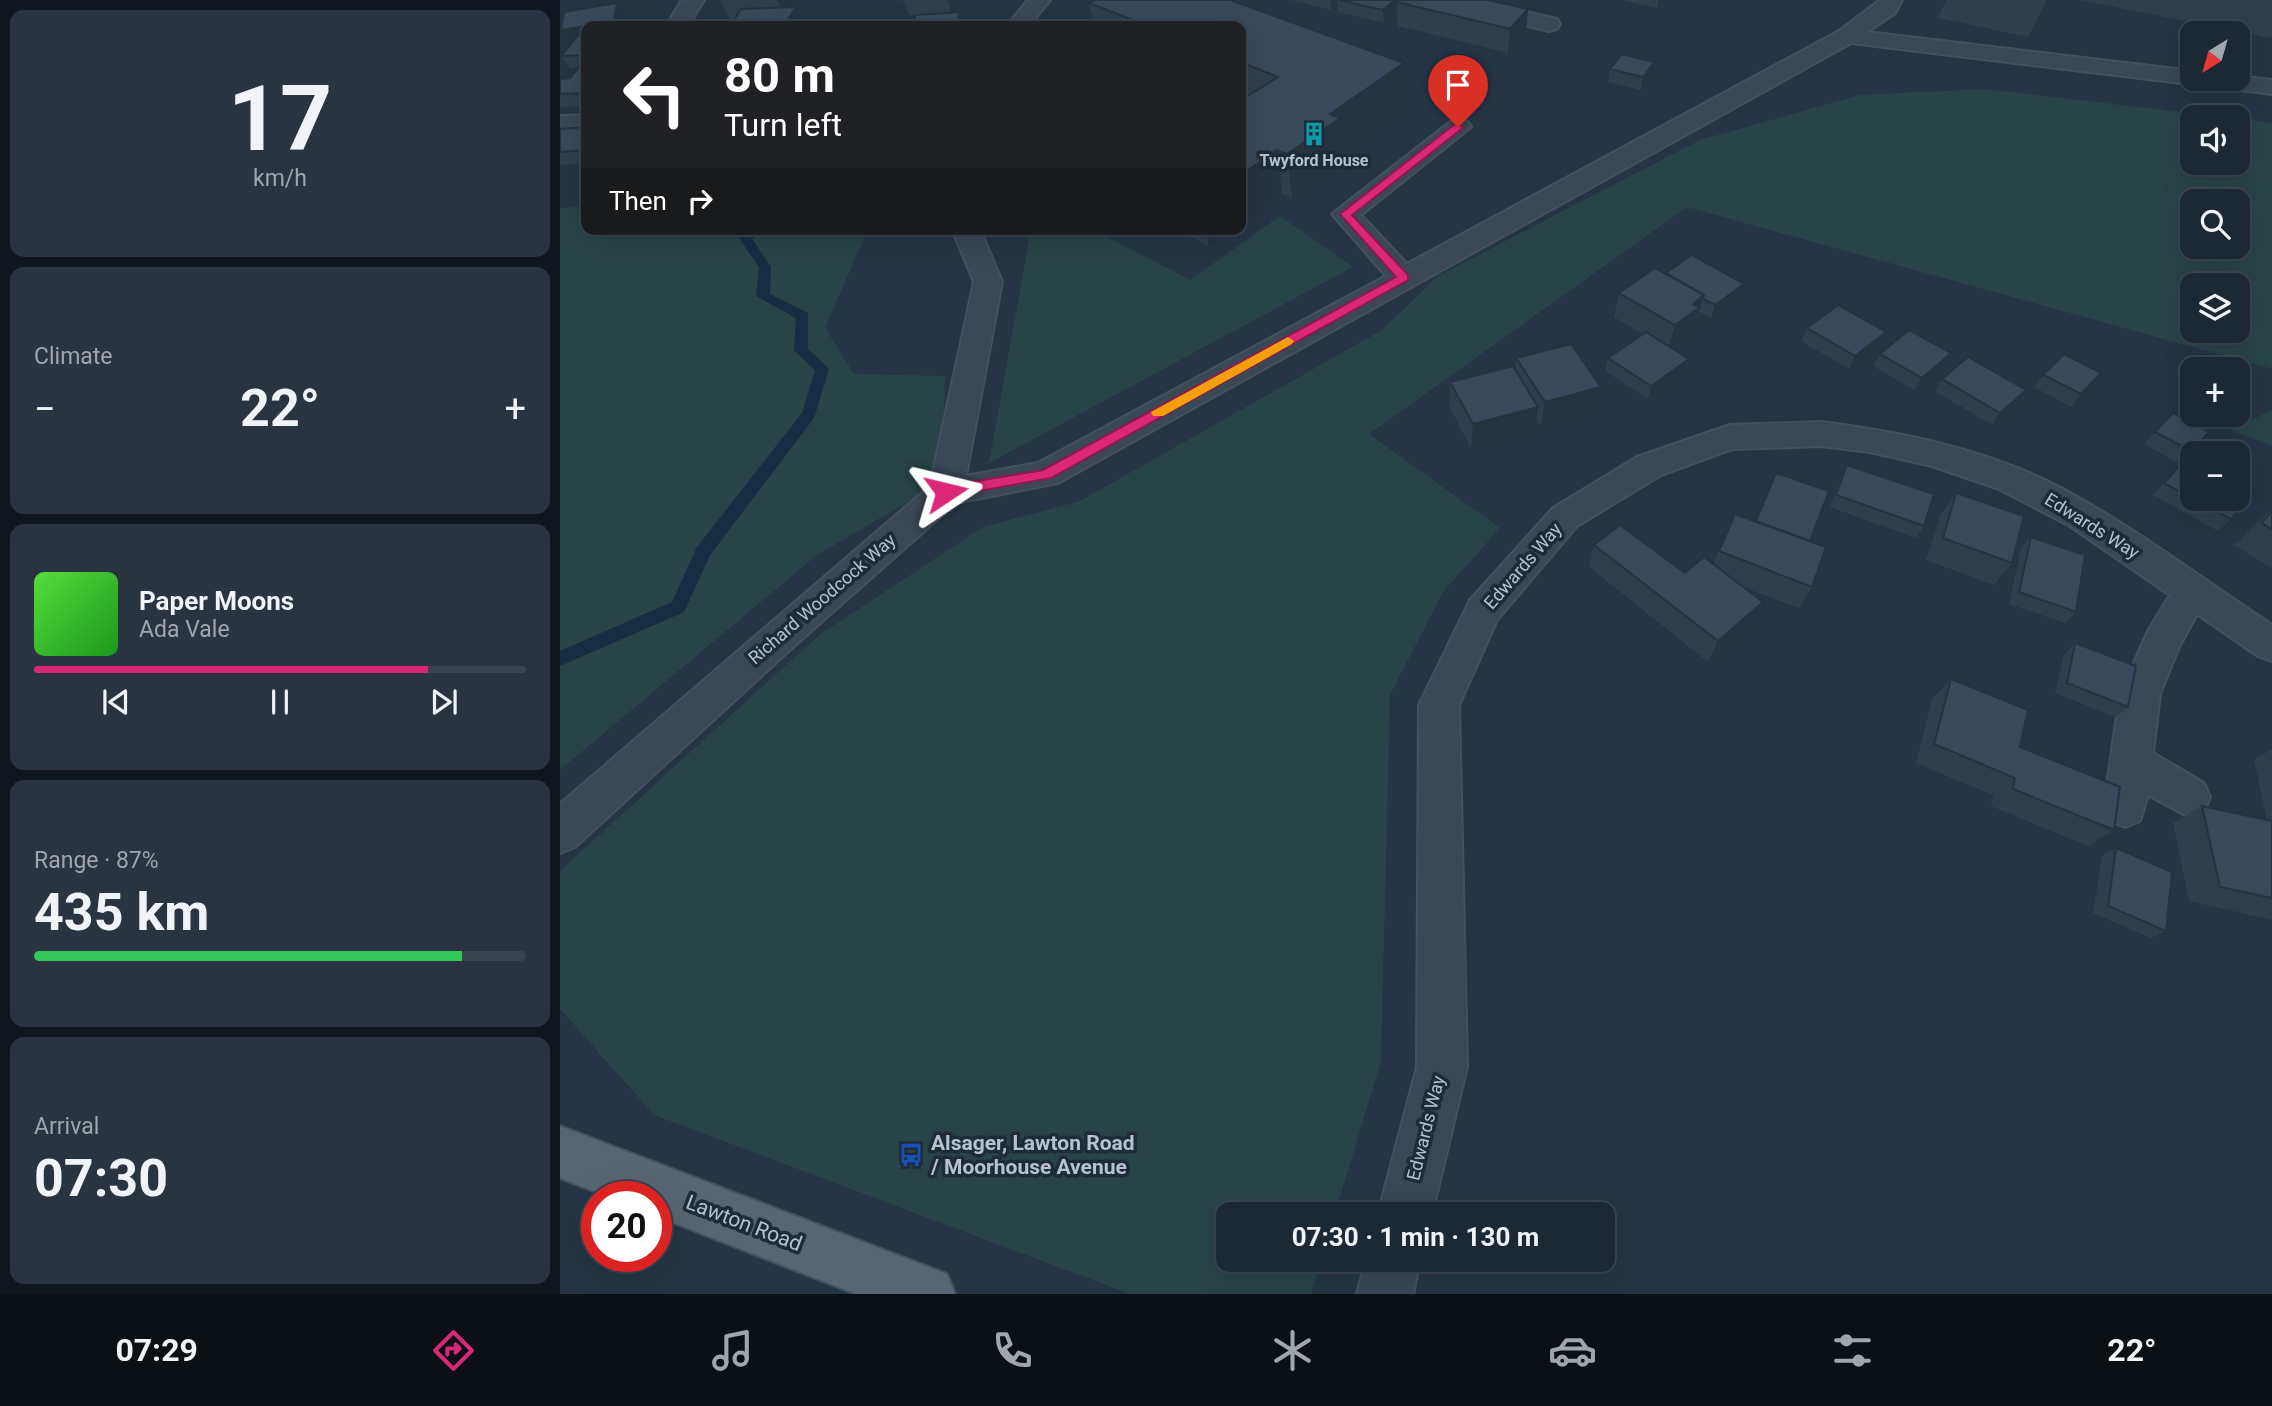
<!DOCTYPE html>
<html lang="en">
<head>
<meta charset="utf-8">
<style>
	body { margin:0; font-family:Roboto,sans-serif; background:#293440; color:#f1f3f6; height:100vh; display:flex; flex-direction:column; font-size:26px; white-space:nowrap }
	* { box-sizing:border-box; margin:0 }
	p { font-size:23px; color:#a0a6ac }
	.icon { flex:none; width:38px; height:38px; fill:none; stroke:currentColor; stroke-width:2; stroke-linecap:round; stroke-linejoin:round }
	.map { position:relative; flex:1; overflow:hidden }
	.panel { display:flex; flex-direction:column; gap:10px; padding:10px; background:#0f161d; width:560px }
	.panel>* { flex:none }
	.hud { position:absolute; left:21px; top:21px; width:665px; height:214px; border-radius:14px; box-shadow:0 7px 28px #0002,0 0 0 2px #3a444f; background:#202124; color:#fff; overflow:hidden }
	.needle { width:46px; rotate:217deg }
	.tools { position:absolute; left:1620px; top:21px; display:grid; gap:14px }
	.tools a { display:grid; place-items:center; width:70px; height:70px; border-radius:14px; background:#1c2834; box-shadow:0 7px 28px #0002,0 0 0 2px #3a444f; font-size:35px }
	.speed { position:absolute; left:21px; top:1181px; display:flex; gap:14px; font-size:35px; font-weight:700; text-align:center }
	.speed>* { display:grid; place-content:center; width:91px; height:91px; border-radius:50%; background:#1c2834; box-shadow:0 7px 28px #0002,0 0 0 2px #3a444f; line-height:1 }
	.speed .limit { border:10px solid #d22; background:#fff; color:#111 }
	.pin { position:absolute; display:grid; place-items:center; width:60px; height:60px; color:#fff; margin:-72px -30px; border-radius:50% 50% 50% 0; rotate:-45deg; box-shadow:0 0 7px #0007 }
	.pin .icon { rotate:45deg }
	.me { position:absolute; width:77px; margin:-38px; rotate:80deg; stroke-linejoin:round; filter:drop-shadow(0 0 5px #0008) }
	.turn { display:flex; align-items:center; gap:24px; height:147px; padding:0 28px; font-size:32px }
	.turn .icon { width:91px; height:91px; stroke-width:2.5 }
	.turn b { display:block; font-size:49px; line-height:60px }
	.then { display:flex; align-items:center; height:66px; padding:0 28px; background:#0003; gap:14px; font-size:26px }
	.big { font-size:52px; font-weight:700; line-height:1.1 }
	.panel .card { flex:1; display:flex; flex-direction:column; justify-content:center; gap:10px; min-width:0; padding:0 24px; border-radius:14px; background:#293440 }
	.panel .dial { align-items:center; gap:0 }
	.dial b { font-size:91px; line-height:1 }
	.song { display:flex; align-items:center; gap:21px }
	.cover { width:84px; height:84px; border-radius:10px; background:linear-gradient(135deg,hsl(110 70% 55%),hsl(120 70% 35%)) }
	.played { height:7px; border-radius:4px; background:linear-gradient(90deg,#db2777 80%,#3a444f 80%) }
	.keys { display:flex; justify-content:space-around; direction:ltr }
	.heat { display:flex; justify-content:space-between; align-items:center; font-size:38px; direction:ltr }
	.charge { height:10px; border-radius:5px; background:linear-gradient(90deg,#34c759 87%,#3a444f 0) }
	.trip { position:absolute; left:656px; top:1202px; width:399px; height:70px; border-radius:14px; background:#1c2834; box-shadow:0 7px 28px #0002,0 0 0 2px #3a444f; font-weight:700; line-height:70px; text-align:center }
	.tab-bar { display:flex; height:112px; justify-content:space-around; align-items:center; background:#0b1015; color:#a0a6ac }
	.tab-bar .icon { width:49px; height:49px }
	.tab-bar .selected { color:#db2777 }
	.tab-bar b { font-size:32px; color:#f1f3f6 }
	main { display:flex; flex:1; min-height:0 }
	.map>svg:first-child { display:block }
	.green { fill:#274446; fill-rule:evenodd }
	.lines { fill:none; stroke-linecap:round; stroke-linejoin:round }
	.stream { fill:#162d44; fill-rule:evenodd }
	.minor-casing { stroke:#43505e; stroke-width:4 }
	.major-casing { stroke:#43505e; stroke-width:4 }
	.minor { fill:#3a4754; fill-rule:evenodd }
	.major { fill:#586674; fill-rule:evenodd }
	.wall { fill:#2f3f4e }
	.shaded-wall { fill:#263340 }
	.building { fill:#37495b; stroke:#263340; stroke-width:2 }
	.route { fill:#db2777; stroke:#8e194d; stroke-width:2 }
	.slow { fill:#f59e0b }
	.labels { text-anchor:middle; stroke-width:7; stroke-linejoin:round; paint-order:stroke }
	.far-poi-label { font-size:16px; font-weight:bold; fill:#b7c2ce; stroke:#1e2c3a }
	.street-label { font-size:18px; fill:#b7c2ce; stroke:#1e2c3a }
	.near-poi-label { font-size:21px; font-weight:bold; fill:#b7c2ce; stroke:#1e2c3a; text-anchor:start }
	.near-street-label { font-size:21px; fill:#b7c2ce; stroke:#1e2c3a }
</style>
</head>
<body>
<main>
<section class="panel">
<div class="card dial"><b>17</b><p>km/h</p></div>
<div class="card"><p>Climate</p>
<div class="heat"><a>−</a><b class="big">22°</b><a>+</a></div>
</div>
<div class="card">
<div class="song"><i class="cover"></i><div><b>Paper Moons</b><p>Ada Vale</p></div></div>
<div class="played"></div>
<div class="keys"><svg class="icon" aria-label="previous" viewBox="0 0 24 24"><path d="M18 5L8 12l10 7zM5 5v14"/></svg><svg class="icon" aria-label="pause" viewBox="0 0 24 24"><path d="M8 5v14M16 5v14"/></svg><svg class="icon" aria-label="next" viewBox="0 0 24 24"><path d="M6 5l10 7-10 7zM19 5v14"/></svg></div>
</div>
<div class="card"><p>Range · 87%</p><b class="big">435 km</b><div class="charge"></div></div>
<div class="card"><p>Arrival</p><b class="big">07:30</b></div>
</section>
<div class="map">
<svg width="1712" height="1294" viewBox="0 0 1712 1294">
	<rect width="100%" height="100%" fill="#253545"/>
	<g class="green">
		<path d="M 1425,89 L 1664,117 L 1633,117 L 1633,163 L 1678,163 L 1678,119 L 1712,123 L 1712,369 L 1127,207 L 809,434 L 940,528 L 883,592 L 830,695 L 821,1061 L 775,1214 L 668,1214 L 668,1260 L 761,1260 L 751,1294 L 570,1294 L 94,1115 L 0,1009 L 0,875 L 2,869 L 259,635 L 423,527 L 520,501 L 822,330 L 878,276 L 1140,140 L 1300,95 ZM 1633,201 L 1678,201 L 1678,247 L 1633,247 ZM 1678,285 L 1678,331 L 1633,331 L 1633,285 Z"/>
		<polygon points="26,206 26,229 308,229 265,328 294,374 385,376 382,482 257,555 0,770 0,208"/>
		<polygon points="720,216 793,267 429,463 471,229 532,229 630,280"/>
		<polygon points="1712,410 1712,446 1670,430"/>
	</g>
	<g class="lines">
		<polygon class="stream" points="193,229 209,229 192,239 211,267 210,294 248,313 248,349 269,369 254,418 150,555 124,612 0,666 0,651 112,602 137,547 242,413 255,370 234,350 236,318 196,296 199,267 179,238"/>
		<g class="minor-casing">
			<g id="minor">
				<polygon points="122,0 144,0 128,26 106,26"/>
				<polygon points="468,0 490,0 469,26 447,26"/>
				<polygon points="875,0 914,0 997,19 1000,24 997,29 989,31 878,5"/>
				<polygon points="1320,0 1342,0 1335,13 1307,32 1633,71 1633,79 1678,79 1678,76 1712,80 1712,94 1291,43 498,483 396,503 233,647 15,847 0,853 0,804 370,486 414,282 392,229 420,229 442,282 406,476 478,463 826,276 772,214 890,122 899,120 908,122 911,127 801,215 847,264 1279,31"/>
				<polygon points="26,115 26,129 0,130 0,116"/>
				<path d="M 1261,422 C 1341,432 1425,449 1497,486 C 1572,525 1642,579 1712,625 L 1712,661 L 1698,656 L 1637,614 L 1619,647 L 1600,694 L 1593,753 L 1644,783 L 1650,797 L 1644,811 L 1629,817 L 1588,795 L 1580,821 L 1565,827 L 1550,821 L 1544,807 L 1560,694 L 1588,631 L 1610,595 L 1510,526 L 1439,489 L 1372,466 L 1310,452 L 1261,446 L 1172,449 L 1101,475 L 1017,526 L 937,620 L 899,705 L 907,1067 L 872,1214 L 818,1214 L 857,1067 L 859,705 L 910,600 L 993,508 L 1077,457 L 1170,425 Z"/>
				<polygon points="806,1260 860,1260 853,1294 797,1294"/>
			</g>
		</g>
		<g class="major-casing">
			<polygon id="major" points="0,1126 387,1274 395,1294 296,1294 96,1216 96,1197 49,1197 0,1178"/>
		</g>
		<use href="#minor" class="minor"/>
		<use href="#major" class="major"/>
	</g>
	<g class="wall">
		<polygon points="32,0 85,0 85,3 59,7 64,16 26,26 26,106 0,107 0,79 10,78 18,68 10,68 1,56 13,42 9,42 1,30 37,7"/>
		<polygon points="159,0 234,0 230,8 242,20 238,26 170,26 174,19 170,19"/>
		<polygon points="341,0 396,0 392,12 400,12 404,24 356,15 349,15 344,1 341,1"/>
		<polygon points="535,0 670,0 844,63 845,106 782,151 783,161 732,198 722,194 681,224 681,26 535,26 529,3"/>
		<polygon points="730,0 928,0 966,33 948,53 838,26 837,10 824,23 778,12 777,5 771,10"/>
		<polygon points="1061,0 1103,0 1097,8"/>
		<polygon points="1386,0 1487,0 1468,37 1378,18"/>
		<polygon points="1519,0 1712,0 1712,38"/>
		<polygon points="1050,69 1092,74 1081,90 1048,82"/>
		<polygon points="26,127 26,163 0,165 0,129"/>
		<polygon points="601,229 673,229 649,246 615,230 610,234"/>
		<polygon points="1106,273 1179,296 1151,318 1140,312 1133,332 1111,348 1129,359 1125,371 1088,399 1045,371 1048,358 1082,334 1054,317 1059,293"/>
		<polygon points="1247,328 1326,332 1320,345 1289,369 1241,341"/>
		<polygon points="1391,353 1384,366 1354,390 1313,366 1320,354"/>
		<polygon points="956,358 1036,411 981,426 976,419 975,431 911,448 889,406 890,382 955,370"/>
		<polygon points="1541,373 1532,386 1511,407 1474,387 1483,375"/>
		<polygon points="1382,379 1457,403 1432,425 1375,391"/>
		<polygon points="1613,413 1632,451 1620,464 1584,444"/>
		<polygon points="1628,456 1671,519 1658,531 1593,495"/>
		<polygon points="1287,465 1364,526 1356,538 1270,507 1281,477"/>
		<polygon points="1396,493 1452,563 1434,585 1366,560 1380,516"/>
		<polygon points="1712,509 1712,568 1674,545"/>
		<polygon points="1175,514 1250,541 1252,587 1239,608 1183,587 1203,602 1192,623 1148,662 1029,567 1034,545 1125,573 1153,564"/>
		<polygon points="1471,537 1516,612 1505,623 1449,604 1461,548"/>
		<polygon points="1515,643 1568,707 1556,717 1495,693 1504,654"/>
		<polygon points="1391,679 1460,747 1554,830 1528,846 1431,806 1433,795 1356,763 1372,699"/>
		<polygon points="1712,749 1712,920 1629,901 1613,823 1642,806 1707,820 1694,760"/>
		<polygon points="1556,848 1606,931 1591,938 1533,913 1542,856"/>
	</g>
	<g class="shaded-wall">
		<polygon points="32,0 85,0 85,3 59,7 64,16 63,26 26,26 26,40 9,42 1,30 39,10"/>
		<polygon points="217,0 234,0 226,16"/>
		<polygon points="387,0 396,0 392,13"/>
		<polygon points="770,0 777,0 777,5 771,10"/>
		<polygon points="835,0 843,0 837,2 837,10 824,23 823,10"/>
		<polygon points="1099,0 1103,0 1097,8"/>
		<polygon points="236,7 242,20 238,26 224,26"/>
		<polygon points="968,9 966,33 948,53 950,29"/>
		<polygon points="400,12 404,24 404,26 396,26"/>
		<polygon points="1094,62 1092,74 1081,90 1083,77"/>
		<polygon points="844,63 845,106 782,151 783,161 732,198 727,154 770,114"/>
		<polygon points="717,150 722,194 681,224 681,175"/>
		<polygon points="646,229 673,229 649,246"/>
		<polygon points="1184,284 1179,296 1151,318 1155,305"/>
		<polygon points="1144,295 1133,332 1108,350 1115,325 1133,304"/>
		<polygon points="1326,332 1320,345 1289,369 1295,356"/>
		<polygon points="1391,353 1384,366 1354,390 1362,378"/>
		<polygon points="1129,359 1125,371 1088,399 1091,386"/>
		<polygon points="1541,373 1532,386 1511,407 1521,394"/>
		<polygon points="1041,387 1036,411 981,426 985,402"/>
		<polygon points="1466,390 1457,403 1432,425 1440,413"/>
		<polygon points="978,407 975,431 911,448 913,424"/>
		<polygon points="1203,602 1192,623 1148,662 1158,641"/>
	</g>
	<g class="building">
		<polygon points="535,0 670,0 844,63 770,114 780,118 727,154 717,150 681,175 681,100 718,77 681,62 681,26 588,26 529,3"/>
		<polygon points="779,0 835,0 823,10"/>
		<polygon points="840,0 928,0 968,9 950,29 837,2"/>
		<polygon points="57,3 54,22 1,30 4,12"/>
		<polygon points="236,7 224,26 170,26 181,9"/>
		<polygon points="400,12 396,26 352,26 356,15"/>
		<polygon points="20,33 26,33 26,55 1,56"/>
		<polygon points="1062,54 1094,62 1083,77 1050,69"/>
		<polygon points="23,62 26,62 26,93 0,94 0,79 10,78"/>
		<polygon points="26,127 26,150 0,152 0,129"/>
		<polygon points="1132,255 1184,284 1155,305 1143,299 1144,295 1106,273"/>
		<polygon points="1095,268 1144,295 1133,304 1140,307 1115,325 1059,293"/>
		<polygon points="1278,305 1326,332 1295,356 1247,328"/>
		<polygon points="1349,330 1391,353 1362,378 1320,354"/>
		<polygon points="1086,332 1129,359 1091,386 1048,358"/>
		<polygon points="1011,344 1041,387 985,402 956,358"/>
		<polygon points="1504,354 1541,373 1521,394 1483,375"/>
		<polygon points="1408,357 1466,390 1440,413 1382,379"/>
		<polygon points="953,366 978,407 913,424 890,382"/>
		<polygon points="1613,413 1649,432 1632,451 1595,432"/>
		<polygon points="1628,456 1633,458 1633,499 1604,483"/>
		<polygon points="1287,465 1374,494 1364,526 1276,495"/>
		<polygon points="1216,473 1269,491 1250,541 1196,521"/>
		<polygon points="1678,482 1694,490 1671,519 1633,499 1678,499"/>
		<polygon points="1396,493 1464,516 1452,563 1383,538"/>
		<polygon points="1712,512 1712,529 1701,523"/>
		<polygon points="1175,514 1266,547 1252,587 1159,551"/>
		<polygon points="1060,525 1125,573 1144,557 1203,602 1158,641 1034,545"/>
		<polygon points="1471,537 1525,555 1516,612 1459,592"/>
		<polygon points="1515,643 1576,666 1568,707 1507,683"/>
		<polygon points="1391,679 1468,710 1460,747 1560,787 1554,830 1453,789 1455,778 1374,744"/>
		<polygon points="1642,806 1712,821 1712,898 1660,887"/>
		<polygon points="1556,848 1612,872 1606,931 1548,906"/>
	</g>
	<polygon class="route" points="895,124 904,127 792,215 848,275 848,280 491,478 386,497 381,496 379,492 386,486 483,470 836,277 780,214"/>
	<polygon class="slow" points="728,337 734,341 732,344 603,416 593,416 591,412"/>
	<defs>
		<g id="building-bare" transform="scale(1.89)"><path d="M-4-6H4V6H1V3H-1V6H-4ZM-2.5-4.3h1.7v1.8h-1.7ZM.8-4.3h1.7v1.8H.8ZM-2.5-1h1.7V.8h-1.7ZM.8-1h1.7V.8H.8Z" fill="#0f9aa8" stroke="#1e2c3a" stroke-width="2.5" paint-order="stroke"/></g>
		<g id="bus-bare" transform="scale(1.89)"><path d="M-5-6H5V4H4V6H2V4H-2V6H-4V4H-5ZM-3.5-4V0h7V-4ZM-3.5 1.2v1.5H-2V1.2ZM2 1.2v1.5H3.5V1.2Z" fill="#1a4fb4" stroke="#1e2c3a" stroke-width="2.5" paint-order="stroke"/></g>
	</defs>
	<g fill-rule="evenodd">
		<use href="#building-bare" x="754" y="134"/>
		<use href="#bus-bare" x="351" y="1155"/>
	</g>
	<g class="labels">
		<g class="far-poi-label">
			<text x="754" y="166">Twyford House</text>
		</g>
		<g class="street-label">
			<text transform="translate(1532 526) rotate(32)" y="6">Edwards Way</text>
			<text transform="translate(963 566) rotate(-49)" y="6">Edwards Way</text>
			<text transform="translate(262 599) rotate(-41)" y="6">Richard Woodcock Way</text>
			<text transform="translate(866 1128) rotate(-76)" y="6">Edwards Way</text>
		</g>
		<g class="near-poi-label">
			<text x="371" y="1150">Alsager, Lawton Road<tspan x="371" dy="24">/ Moorhouse Avenue</tspan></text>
		</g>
		<g class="near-street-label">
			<text transform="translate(184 1223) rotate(21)" y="7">Lawton Road</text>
		</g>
	</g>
</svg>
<div class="tools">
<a><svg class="needle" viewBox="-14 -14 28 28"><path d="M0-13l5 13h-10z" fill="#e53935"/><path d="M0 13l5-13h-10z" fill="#a0a6ac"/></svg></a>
<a><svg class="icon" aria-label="sound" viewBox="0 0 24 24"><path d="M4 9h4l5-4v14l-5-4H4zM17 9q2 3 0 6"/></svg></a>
<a><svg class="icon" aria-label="search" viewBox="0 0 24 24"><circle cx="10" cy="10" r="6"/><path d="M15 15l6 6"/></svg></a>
<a><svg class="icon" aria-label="layers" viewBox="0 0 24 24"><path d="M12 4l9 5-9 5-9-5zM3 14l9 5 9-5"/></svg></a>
<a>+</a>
<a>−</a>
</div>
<div class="speed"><div class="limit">20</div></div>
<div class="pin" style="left:898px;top:127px;background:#d93025"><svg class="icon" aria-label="arrive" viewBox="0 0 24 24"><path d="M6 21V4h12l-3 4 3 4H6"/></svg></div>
<svg class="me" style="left:386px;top:492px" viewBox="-20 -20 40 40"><path d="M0-17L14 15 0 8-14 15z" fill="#db2777" stroke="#fff" stroke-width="4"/></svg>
<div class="trip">07:30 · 1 min · 130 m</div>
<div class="hud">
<div class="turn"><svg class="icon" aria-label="left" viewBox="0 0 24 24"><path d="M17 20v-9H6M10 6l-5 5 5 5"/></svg><div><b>80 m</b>Turn left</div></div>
<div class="then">Then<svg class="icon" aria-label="right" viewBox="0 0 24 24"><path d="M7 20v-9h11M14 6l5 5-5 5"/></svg></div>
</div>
</div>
</main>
<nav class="tab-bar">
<b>07:29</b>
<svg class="icon selected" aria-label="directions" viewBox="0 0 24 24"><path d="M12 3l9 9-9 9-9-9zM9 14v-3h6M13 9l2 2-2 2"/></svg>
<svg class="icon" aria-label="music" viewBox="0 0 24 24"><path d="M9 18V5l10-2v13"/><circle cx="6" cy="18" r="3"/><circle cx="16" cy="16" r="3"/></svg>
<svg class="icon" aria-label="phone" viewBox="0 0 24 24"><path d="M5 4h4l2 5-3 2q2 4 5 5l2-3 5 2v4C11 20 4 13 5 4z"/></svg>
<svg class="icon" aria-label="climate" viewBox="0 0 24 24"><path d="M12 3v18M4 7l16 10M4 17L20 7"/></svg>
<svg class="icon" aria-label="car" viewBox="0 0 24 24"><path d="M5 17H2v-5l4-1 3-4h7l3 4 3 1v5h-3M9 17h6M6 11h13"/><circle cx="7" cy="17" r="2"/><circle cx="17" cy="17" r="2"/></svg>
<svg class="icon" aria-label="filters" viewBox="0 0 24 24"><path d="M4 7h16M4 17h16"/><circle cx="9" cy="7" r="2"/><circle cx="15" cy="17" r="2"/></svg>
<b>22°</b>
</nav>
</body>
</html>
